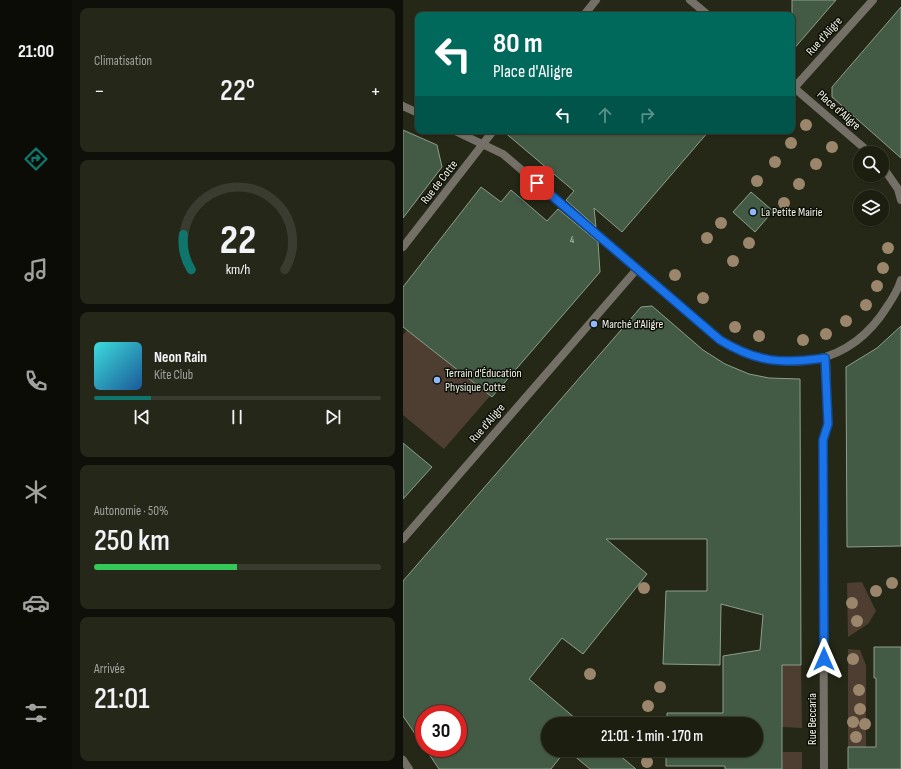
<!DOCTYPE html>
<html lang="fr">
<head>
<meta charset="utf-8">
<style>
	body { margin:0; font-family:"Sofia Sans Condensed",sans-serif; background:#252719; color:#f1f3f6; height:100vh; display:flex; flex-direction:column; font-size:15px; white-space:nowrap }
	* { box-sizing:border-box; margin:0 }
	p { font-size:13px; color:#a0a29f }
	.icon { flex:none; width:22px; height:22px; fill:none; stroke:currentColor; stroke-width:2; stroke-linecap:round; stroke-linejoin:round }
	.map { position:relative; flex:1; overflow:hidden }
	.sheet { display:flex; flex-direction:column; gap:8px; padding:8px; background:#0f1009; width:331px }
	.sheet>* { flex:none }
	.hud { position:absolute; left:12px; top:12px; width:380px; height:122px; border-radius:8px; box-shadow:0 1px 3px #0004,0 0 0 1px #3a3c30; background:#00695c; color:#fff; overflow:hidden }
	.fabs { position:absolute; left:450px; top:146px; display:grid; gap:8px }
	.fabs a { display:grid; place-items:center; width:36px; height:36px; border-radius:50%; background:#1c1e10; box-shadow:0 1px 3px #0004,0 0 0 1px #3a3c30; font-size:20px }
	.speed { position:absolute; left:12px; top:705px; display:flex; gap:8px; font-size:20px; font-weight:700; text-align:center }
	.speed>* { display:grid; place-content:center; width:52px; height:52px; border-radius:50%; background:#1c1e10; box-shadow:0 1px 3px #0004,0 0 0 1px #3a3c30; line-height:1 }
	.speed .limit { border:6px solid #d22; background:#fff; color:#111 }
	.pin { position:absolute; display:grid; place-items:center; width:34px; height:34px; color:#fff; margin:-17px; border-radius:8px; box-shadow:0 2px 6px #0006 }
	.me { position:absolute; width:44px; margin:-22px; rotate:0deg; stroke-linejoin:round; filter:drop-shadow(0 0 3px #0008) }
	.turn { display:flex; align-items:center; gap:14px; height:84px; padding:0 12px; font-size:18px }
	.turn .icon { width:52px; height:52px; stroke-width:2.5 }
	.turn b { display:block; font-size:28px; line-height:34px }
	.lanes { display:flex; align-items:center; height:38px; padding:0 12px; background:#0003; justify-content:center; gap:20px; direction:ltr }
	.lanes .off { opacity:.35 }
	.big { font-size:30px; font-weight:600; line-height:1.1 }
	.sheet .card { flex:1; display:flex; flex-direction:column; justify-content:center; gap:6px; min-width:0; padding:0 14px; border-radius:8px; background:#252719 }
	.sheet .dial { align-items:center; gap:0 }
	.dial svg { height:104px; overflow:visible; fill:none; stroke:#3a3c30; stroke-width:7; stroke-linecap:round; text-anchor:middle }
	.dial text { fill:#f1f3f6; stroke:none }
	.song { display:flex; align-items:center; gap:12px }
	.cover { width:48px; height:48px; border-radius:6px; background:linear-gradient(135deg,hsl(180 70% 55%),hsl(210 70% 35%)) }
	.played { height:4px; border-radius:2px; background:linear-gradient(90deg,#0f766e 20%,#3a3c30 20%) }
	.keys { display:flex; justify-content:space-around; direction:ltr }
	.heat { display:flex; justify-content:space-between; align-items:center; font-size:22px; direction:ltr }
	.charge { height:6px; border-radius:3px; background:linear-gradient(90deg,#34c759 50%,#3a3c30 0) }
	.trip { position:absolute; left:138px; top:717px; width:222px; height:40px; border-radius:20px; background:#1c1e10; box-shadow:0 1px 3px #0004,0 0 0 1px #3a3c30; font-weight:600; line-height:40px; text-align:center }
	main { display:flex; flex:1; min-height:0 }
	.dock { display:flex; flex-direction:column; width:72px; justify-content:space-around; align-items:center; background:#0b0c06; color:#a0a29f }
	.dock .icon { width:28px; height:28px }
	.dock .current { color:#0f766e }
	.dock b { font-size:18px; color:#f1f3f6 }
	.map>svg:first-child { display:block }
	.green { fill:#4e3e32 }
	.building { fill:#435b44; stroke:#8d9e8d }
	.lines { fill:none; stroke-linecap:round; stroke-linejoin:round }
	.street { stroke:#747067; stroke-width:8 }
	.tree { fill:#9b866c }
	.route-casing { stroke:#114b97; stroke-width:10 }
	.route { stroke:#1a73e8; stroke-width:7 }
	.poi-dot { fill:#8fb8fd; stroke:#0e1008; stroke-width:1.5 }
	.labels { text-anchor:middle; stroke-width:3; stroke-linejoin:round; paint-order:stroke }
	.number-label { font-size:10px; fill:#c6cdbf }
	.street-label { font-size:12px; fill:#f1f3e8; stroke:#0e1008 }
	.poi-label { font-size:12px; fill:#f1f3e8; stroke:#0e1008; text-anchor:start }
</style>
</head>
<body>
<main>
<nav class="dock">
<b>21:00</b>
<svg class="icon current" aria-label="directions" viewBox="0 0 24 24"><path d="M12 3l9 9-9 9-9-9zM9 14v-3h6M13 9l2 2-2 2"/></svg>
<svg class="icon" aria-label="music" viewBox="0 0 24 24"><path d="M9 18V5l10-2v13"/><circle cx="6" cy="18" r="3"/><circle cx="16" cy="16" r="3"/></svg>
<svg class="icon" aria-label="phone" viewBox="0 0 24 24"><path d="M5 4h4l2 5-3 2q2 4 5 5l2-3 5 2v4C11 20 4 13 5 4z"/></svg>
<svg class="icon" aria-label="climate" viewBox="0 0 24 24"><path d="M12 3v18M4 7l16 10M4 17L20 7"/></svg>
<svg class="icon" aria-label="car" viewBox="0 0 24 24"><path d="M5 17H2v-5l4-1 3-4h7l3 4 3 1v5h-3M9 17h6M6 11h13"/><circle cx="7" cy="17" r="2"/><circle cx="17" cy="17" r="2"/></svg>
<svg class="icon" aria-label="filters" viewBox="0 0 24 24"><path d="M4 7h16M4 17h16"/><circle cx="9" cy="7" r="2"/><circle cx="15" cy="17" r="2"/></svg>
</nav>
<section class="sheet">
<div class="card"><p>Climatisation</p>
<div class="heat"><a>−</a><b class="big">22°</b><a>+</a></div>
</div>
<div class="card dial"><svg viewBox="0 0 100 80">
<path d="M14 69A42 42 0 1 1 86 69"/>
<path d="M14 69A42 42 0 0 1 8 42" stroke="#0f766e"/>
<text x="50" y="56" font-size="32" font-weight="700">22</text>
<text x="50" y="72" font-size="11">km/h</text>
</svg></div>
<div class="card">
<div class="song"><i class="cover"></i><div><b>Neon Rain</b><p>Kite Club</p></div></div>
<div class="played"></div>
<div class="keys"><svg class="icon" aria-label="previous" viewBox="0 0 24 24"><path d="M18 5L8 12l10 7zM5 5v14"/></svg><svg class="icon" aria-label="pause" viewBox="0 0 24 24"><path d="M8 5v14M16 5v14"/></svg><svg class="icon" aria-label="next" viewBox="0 0 24 24"><path d="M6 5l10 7-10 7zM19 5v14"/></svg></div>
</div>
<div class="card"><p>Autonomie · 50%</p><b class="big">250 km</b><div class="charge"></div></div>
<div class="card"><p>Arrivée</p><b class="big">21:01</b></div>
</section>
<div class="map">
<svg width="498" height="769" viewBox="0 0 498 769">
	<rect width="100%" height="100%" fill="#252816"/>
	<g class="green">
		<polygon points="4,330 87,396 41,449 0,415 0,335"/>
		<polygon points="459,582 473,611 465,624 445,637 444,583"/>
		<polygon points="445,649 457,650 463,665 463,747 445,747"/>
		<polygon points="379,665 398,665 399,728 379,727"/>
		<polygon points="380,752 399,752 399,769 379,769"/>
	</g>
	<g class="building">
		<polygon points="389,0 433,0 389,51"/>
		<polygon points="498,7 498,158 429,97 429,87"/>
		<polygon points="0,130 34,145 39,167 0,218"/>
		<polygon points="100,131 306,131 219,232 191,208 193,227 163,200 171,191"/>
		<polygon points="78,187 98,202 108,190 144,221 155,209 195,242 197,272 89,397 0,327 0,287"/>
		<polygon points="348,192 370,211 352,232 330,212"/>
		<polygon points="249,306 300,350 322,364 346,374 366,378 397,379 398,665 379,665 379,769 322,769 322,766 263,766 263,750 353,750 353,724 264,724 264,713 320,713 320,656 357,650 360,615 318,604 317,665 260,664 263,591 304,591 304,539 203,539 244,574 180,654 159,638 126,679 179,724 145,724 145,750 163,750 148,769 36,769 22,748 55,748 55,714 21,714 21,747 0,716 0,581 238,307"/>
		<polygon points="498,326 498,546 444,547 443,367 474,348"/>
		<polygon points="0,443 29,467 0,499"/>
		<polygon points="471,647 498,647 498,769 445,769 445,747 473,747 473,678 471,678"/>
		<polygon points="164,750 210,750 233,769 187,769"/>
	</g>
	<g class="lines">
		<g class="street">
			<polyline points="287,0 305,15"/>
			<polyline points="181,15 193,0"/>
			<polyline points="389,86 467,153"/>
			<polyline points="391,88 470,0"/>
			<polyline points="0,106 15,113"/>
			<path d="M 52,131 L 100,154 L 317,340 C 372,373 436,371 477,317 C 485,305 494,294 498,280"/>
			<polyline points="479,166 495,189 498,200"/>
			<polyline points="0,247 90,131"/>
			<polyline points="0,539 234,269"/>
			<polyline points="0,760 6,769"/>
			<polyline points="421,769 420,440 425,424 423,358"/>
		</g>
	</g>
	<g class="tree">
		<circle cx="403" cy="125" r="6"/>
		<circle cx="388" cy="143" r="6"/>
		<circle cx="429" cy="147" r="6"/>
		<circle cx="372" cy="162" r="6"/>
		<circle cx="413" cy="164" r="6"/>
		<circle cx="354" cy="181" r="6"/>
		<circle cx="396" cy="184" r="6"/>
		<circle cx="381" cy="203" r="6"/>
		<circle cx="318" cy="223" r="6"/>
		<circle cx="304" cy="238" r="6"/>
		<circle cx="346" cy="243" r="6"/>
		<circle cx="485" cy="248" r="6"/>
		<circle cx="330" cy="261" r="6"/>
		<circle cx="480" cy="268" r="6"/>
		<circle cx="272" cy="275" r="6"/>
		<circle cx="474" cy="286" r="6"/>
		<circle cx="300" cy="298" r="6"/>
		<circle cx="463" cy="305" r="6"/>
		<circle cx="443" cy="321" r="6"/>
		<circle cx="332" cy="327" r="6"/>
		<circle cx="423" cy="334" r="6"/>
		<circle cx="356" cy="336" r="6"/>
		<circle cx="400" cy="340" r="6"/>
		<circle cx="489" cy="583" r="6"/>
		<circle cx="241" cy="588" r="6"/>
		<circle cx="473" cy="591" r="6"/>
		<circle cx="449" cy="603" r="6"/>
		<circle cx="454" cy="621" r="6"/>
		<circle cx="450" cy="659" r="6"/>
		<circle cx="187" cy="674" r="6"/>
		<circle cx="257" cy="687" r="6"/>
		<circle cx="456" cy="690" r="6"/>
		<circle cx="245" cy="706" r="6"/>
		<circle cx="457" cy="709" r="6"/>
		<circle cx="450" cy="722" r="6"/>
		<circle cx="462" cy="724" r="6"/>
		<circle cx="453" cy="737" r="6"/>
		<circle cx="244" cy="762" r="6"/>
	</g>
	<g class="lines">
		<g class="route-casing">
			<path id="route" d="M 134,183 L 317,340 C 355,363 379,364 422,358 L 425,424 L 420,440 L 421,659"/>
		</g>
		<use href="#route" class="route"/>
	</g>
	<g class="poi-dot">
		<circle cx="350" cy="212" r="4"/>
		<circle cx="191" cy="324" r="4"/>
		<circle cx="34" cy="380" r="4"/>
	</g>
	<g class="labels">
		<g class="number-label">
			<text x="169" y="243">4</text>
		</g>
		<g class="street-label">
			<text transform="translate(421 36) rotate(-48)" y="4">Rue d'Aligre</text>
			<text transform="translate(436 110) rotate(41)" y="4">Place d'Aligre</text>
			<text transform="translate(36 182) rotate(-52)" y="4">Rue de Cotte</text>
			<text transform="translate(84 423) rotate(-49)" y="4">Rue d'Aligre</text>
			<text transform="translate(409 719) rotate(-90)" y="4">Rue Beccaria</text>
		</g>
		<g class="poi-label">
			<text x="358" y="216">La Petite Mairie</text>
			<text x="199" y="328">Marché d'Aligre</text>
			<text x="42" y="377">Terrain d'Éducation<tspan x="42" dy="14">Physique Cotte</tspan></text>
		</g>
	</g>
</svg>
<div class="fabs">
<a><svg class="icon" aria-label="search" viewBox="0 0 24 24"><circle cx="10" cy="10" r="6"/><path d="M15 15l6 6"/></svg></a>
<a><svg class="icon" aria-label="layers" viewBox="0 0 24 24"><path d="M12 4l9 5-9 5-9-5zM3 14l9 5 9-5"/></svg></a>
</div>
<div class="speed"><div class="limit">30</div></div>
<div class="pin" style="left:134px;top:183px;background:#d93025"><svg class="icon" aria-label="arrive" viewBox="0 0 24 24"><path d="M6 21V4h12l-3 4 3 4H6"/></svg></div>
<svg class="me" style="left:421px;top:659px" viewBox="-20 -20 40 40"><path d="M0-17L14 15 0 8-14 15z" fill="#1a73e8" stroke="#fff" stroke-width="4"/></svg>
<div class="trip">21:01 · 1 min · 170 m</div>
<div class="hud">
<div class="turn"><svg class="icon" aria-label="left" viewBox="0 0 24 24"><path d="M17 20v-9H6M10 6l-5 5 5 5"/></svg><div><b>80 m</b>Place d'Aligre</div></div>
<div class="lanes"><svg class="icon" aria-label="left" viewBox="0 0 24 24"><path d="M17 20v-9H6M10 6l-5 5 5 5"/></svg><svg class="icon off" aria-label="ahead" viewBox="0 0 24 24"><path d="M12 20V5M6 11l6-6 6 6"/></svg><svg class="icon off" aria-label="right" viewBox="0 0 24 24"><path d="M7 20v-9h11M14 6l5 5-5 5"/></svg></div>
</div>
</div>
</main>
</body>
</html>
